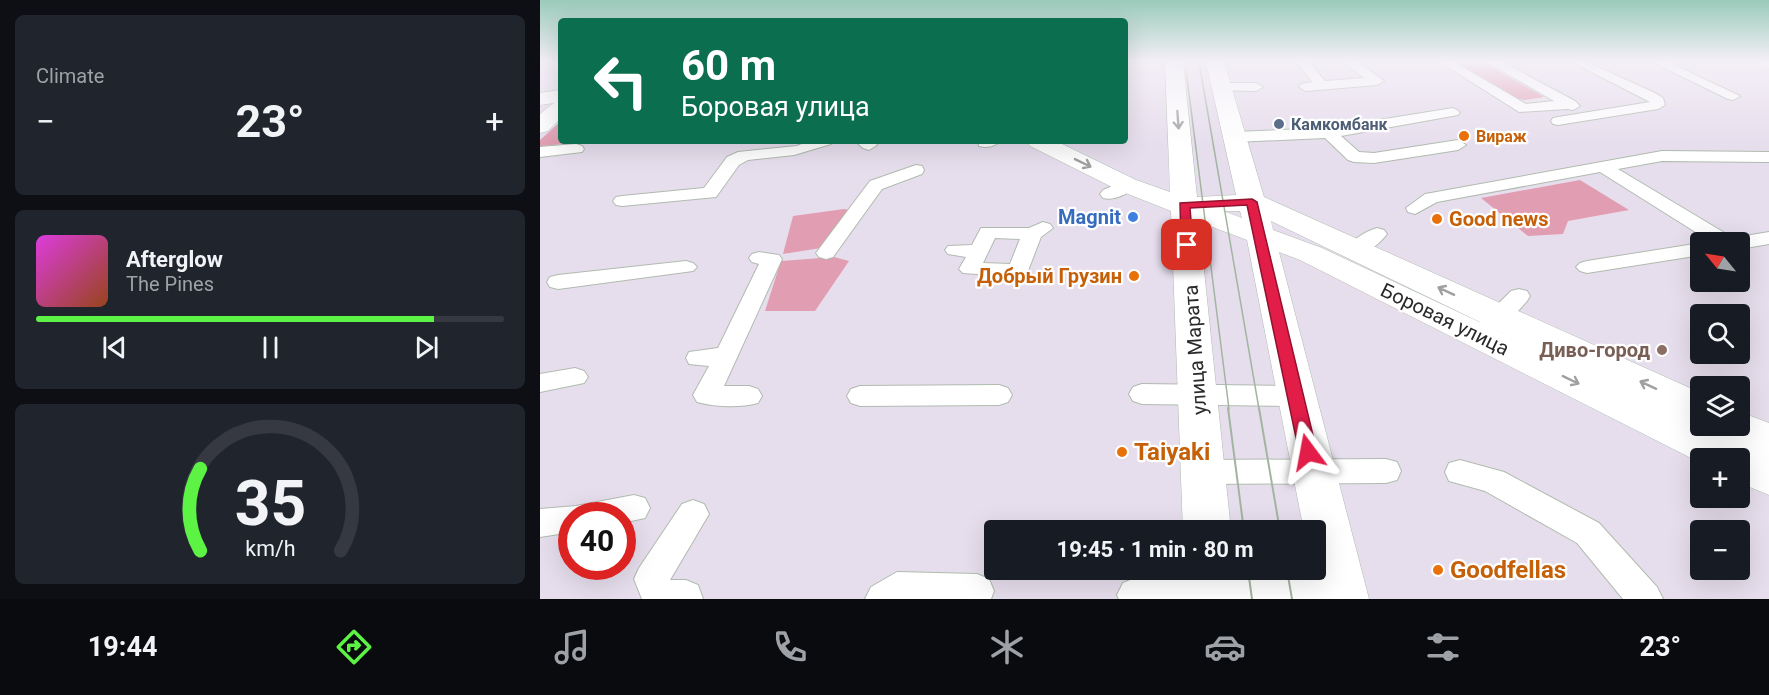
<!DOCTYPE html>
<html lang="en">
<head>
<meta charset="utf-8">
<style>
	body { margin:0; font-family:Roboto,sans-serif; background:#20242c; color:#f1f3f6; height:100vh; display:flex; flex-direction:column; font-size:22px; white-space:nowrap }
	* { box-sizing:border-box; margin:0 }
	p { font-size:20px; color:#9ea1a6 }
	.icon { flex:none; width:33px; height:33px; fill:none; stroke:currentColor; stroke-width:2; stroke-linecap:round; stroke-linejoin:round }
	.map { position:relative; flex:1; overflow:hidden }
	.drawer { display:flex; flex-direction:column; gap:15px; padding:15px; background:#0d0f14; width:540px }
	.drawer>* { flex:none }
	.hud { position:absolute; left:18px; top:18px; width:570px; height:126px; border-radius:6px; box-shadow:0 6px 24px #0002; background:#0b6e4f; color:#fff; overflow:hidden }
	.needle { width:39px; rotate:300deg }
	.controls { position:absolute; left:1150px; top:232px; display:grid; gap:12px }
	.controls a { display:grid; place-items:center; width:60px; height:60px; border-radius:6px; background:#171b24; box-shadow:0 6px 24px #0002; font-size:30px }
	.speed { position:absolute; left:18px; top:502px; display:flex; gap:12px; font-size:30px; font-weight:700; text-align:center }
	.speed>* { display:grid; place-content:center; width:78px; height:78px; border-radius:50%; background:#171b24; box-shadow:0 6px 24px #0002; line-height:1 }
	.speed .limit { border:9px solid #d22; background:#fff; color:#111 }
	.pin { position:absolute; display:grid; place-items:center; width:51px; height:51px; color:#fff; margin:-26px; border-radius:12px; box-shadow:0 3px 9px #0006 }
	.me { position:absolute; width:66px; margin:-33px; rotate:347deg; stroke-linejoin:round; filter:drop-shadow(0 0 4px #0008) }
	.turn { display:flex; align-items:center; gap:21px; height:126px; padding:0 24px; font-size:27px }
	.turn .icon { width:78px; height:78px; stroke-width:2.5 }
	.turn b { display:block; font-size:42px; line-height:51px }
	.big { font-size:45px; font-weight:700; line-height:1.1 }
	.drawer .card { flex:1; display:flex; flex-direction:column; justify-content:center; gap:9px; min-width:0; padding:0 21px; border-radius:9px; background:#20242c }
	.drawer .dial { align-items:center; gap:0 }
	.dial svg { height:156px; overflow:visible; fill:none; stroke:#363941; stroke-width:7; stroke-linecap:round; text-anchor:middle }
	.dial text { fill:#f1f3f6; stroke:none }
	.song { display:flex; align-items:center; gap:18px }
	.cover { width:72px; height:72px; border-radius:9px; background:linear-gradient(135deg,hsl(300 70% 55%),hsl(20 70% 35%)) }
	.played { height:6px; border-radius:3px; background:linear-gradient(90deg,#5cf345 85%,#363941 85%) }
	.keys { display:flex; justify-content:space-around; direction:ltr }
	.heat { display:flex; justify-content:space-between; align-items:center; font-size:33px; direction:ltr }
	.trip { position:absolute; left:444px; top:520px; width:342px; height:60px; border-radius:6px; background:#171b24; box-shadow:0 6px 24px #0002; font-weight:700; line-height:60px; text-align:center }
	.dock { display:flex; height:96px; justify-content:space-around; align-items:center; background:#090b0e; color:#9ea1a6 }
	.dock .icon { width:42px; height:42px }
	.dock .current { color:#5cf345 }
	.dock b { font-size:27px; color:#f1f3f6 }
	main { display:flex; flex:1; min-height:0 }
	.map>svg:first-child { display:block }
	.green { fill:#e19db1 }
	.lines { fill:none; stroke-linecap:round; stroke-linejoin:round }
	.service-casing { stroke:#b0bbaf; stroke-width:2 }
	.minor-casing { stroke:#b0bbaf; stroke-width:1 }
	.tertiary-casing { stroke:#b0bbaf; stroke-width:1 }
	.service { fill:#fff; fill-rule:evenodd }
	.minor { fill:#fff; fill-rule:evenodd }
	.tertiary { fill:#fff; fill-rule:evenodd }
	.tram-far1 { stroke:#a3b5a1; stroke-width:1.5 }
	.tram { stroke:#a3b5a1; stroke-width:2 }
	.oneway { stroke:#a0a0a0 }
	.route { fill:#e11d48; stroke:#92132f; stroke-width:1.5 }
	.service-dot { fill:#5c6f8a; stroke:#fff; stroke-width:2 }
	.food-dot { fill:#e8710a; stroke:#fff; stroke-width:2 }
	.shop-dot { fill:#3f7fe0; stroke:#fff; stroke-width:2 }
	.education-dot { fill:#8d6e63; stroke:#fff; stroke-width:2 }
	.labels { text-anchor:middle; stroke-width:4.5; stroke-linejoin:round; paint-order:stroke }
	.far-service-label { font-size:16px; font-weight:bold; fill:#4e5e75; stroke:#fff; text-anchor:start }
	.far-food-label { font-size:16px; font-weight:bold; fill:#c56008; stroke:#fff; text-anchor:start }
	.shop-label { font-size:20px; font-weight:bold; fill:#366cbe; stroke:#fff; text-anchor:end }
	.food-label { font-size:20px; font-weight:bold; fill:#c56008; stroke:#fff; text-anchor:start }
	.street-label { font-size:20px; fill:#2b2b2b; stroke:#fff }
	.education-label { font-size:20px; font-weight:bold; fill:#785e54; stroke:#fff; text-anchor:end }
	.near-food-label { font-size:24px; font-weight:bold; fill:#c56008; stroke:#fff; text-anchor:start }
</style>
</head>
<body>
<main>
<section class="drawer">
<div class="card"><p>Climate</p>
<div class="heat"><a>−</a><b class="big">23°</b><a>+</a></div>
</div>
<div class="card">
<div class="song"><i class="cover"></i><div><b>Afterglow</b><p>The Pines</p></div></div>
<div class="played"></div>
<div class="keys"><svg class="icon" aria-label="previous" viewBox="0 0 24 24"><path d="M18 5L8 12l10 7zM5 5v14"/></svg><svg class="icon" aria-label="pause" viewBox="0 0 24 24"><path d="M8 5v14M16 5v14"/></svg><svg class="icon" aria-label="next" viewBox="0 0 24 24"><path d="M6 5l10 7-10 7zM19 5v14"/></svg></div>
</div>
<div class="card dial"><svg viewBox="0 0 100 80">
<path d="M14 69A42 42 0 1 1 86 69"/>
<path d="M14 69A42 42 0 0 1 14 27" stroke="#5cf345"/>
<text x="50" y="56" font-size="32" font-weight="700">35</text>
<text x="50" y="72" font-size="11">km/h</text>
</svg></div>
</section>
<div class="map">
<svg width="1229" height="599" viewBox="0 0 1229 599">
	<rect width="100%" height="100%" fill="#e7deed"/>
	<g class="green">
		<polygon points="914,62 943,62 1004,97 985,100 977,99"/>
		<polygon points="21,121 21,141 27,141 24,144 0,146 0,140"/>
		<polygon points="1040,180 1089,210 1028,221 1023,234 988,236 941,198"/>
		<polygon points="304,209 309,210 281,248 243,254 253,216"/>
		<polygon points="294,257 309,261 275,311 225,311 241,261"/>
	</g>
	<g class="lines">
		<g class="service-casing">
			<g id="service">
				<polygon points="757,62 769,62 785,81 824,78 804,62 818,62 844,81 837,85 766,91 759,87 761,84 772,82"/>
				<polygon points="900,62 914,62 986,104 1014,101 947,62 962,62 1035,101 1040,106 1033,110 1027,109 979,112"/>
				<polygon points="1032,62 1047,62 1115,93 1123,98 1125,105 1118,109 1018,125 1013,124 1011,121 1013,118 1018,117 1110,102"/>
				<polygon points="1112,62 1128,62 1200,96 1193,100 1188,99"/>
				<polygon points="682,83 716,83 723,87 716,91 677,90 675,87 677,84"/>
				<polygon points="913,108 920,112 918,115 801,136 819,152 834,153 918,140 926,145 918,150 834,163 814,162 808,160 785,138 695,142 687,137 695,132 789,128"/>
				<polygon points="269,141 293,141 291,144 254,155 208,160 199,165 176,197 82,206 76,205 73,201 76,197 82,196 164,188 187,157 198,152 257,146"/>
				<polygon points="315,141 334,141 337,145 329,150 323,148"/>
				<path d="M 438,141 L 459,141 C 455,147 446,148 439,146 Z"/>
				<polygon points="36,144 42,146 44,149 42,152 0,157 0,147"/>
				<polygon points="1122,151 1229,152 1229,162 1122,161 1078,169 1193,238 1229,232 1229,244 1200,249 1200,243 1173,243 1060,172 897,202 875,214 868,212 866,208 885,194 891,193"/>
				<polygon points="376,165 382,166 384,170 382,174 342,189 293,257 286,259 279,257 276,253 330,181"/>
				<path d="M 587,180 L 593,181 L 596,185 C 589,194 574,201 563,198 L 560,194 L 563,190 Z"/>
				<path d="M 503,222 L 510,224 L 513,228 L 501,237 L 486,276 L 478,277 L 423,273 L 419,269 L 426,257 L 408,254 L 405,250 L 408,246 L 432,245 L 441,228 L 489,228 ZM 455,238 L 480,239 L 470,264 L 443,263 Z"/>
				<path d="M 837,228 L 844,230 L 847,234 C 839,245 823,257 809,253 L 806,249 C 812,240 826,231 837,228 Z"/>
				<polygon points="1161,243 1161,255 1047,273 1040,271 1036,267 1040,263 1047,261"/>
				<path d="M 219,252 L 239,255 L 242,259 L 184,386 L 209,386 L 218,389 L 222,396 L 218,403 C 200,408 175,407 157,402 L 153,395 L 169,366 L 149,364 L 146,358 L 149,352 L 178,348 L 219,264 L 212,262 L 209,258 L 212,254 Z"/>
				<polygon points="146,261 153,263 157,267 153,271 18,289 10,287 7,282 10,277 18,275"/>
				<path d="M 979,289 L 987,291 L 990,296 L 987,301 C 974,315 959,339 939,333 L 935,328 L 939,323 L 971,291 Z"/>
				<polygon points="35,368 44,371 48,377 44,383 0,392 0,374"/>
				<polygon points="602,384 755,386 764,389 768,396 764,403 755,406 602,404 593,401 589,394 593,387"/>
				<polygon points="459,385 468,388 472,395 468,402 459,405 320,406 311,403 307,396 311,389 320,386"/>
				<polygon points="846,459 857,462 861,471 857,480 846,483 663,484 652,481 648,472 652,463 663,460"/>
				<polygon points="920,460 964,472 1059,523 1117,587 1123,599 1083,599 1037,543 945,491 909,481 905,472 909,463"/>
				<polygon points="94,495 105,498 110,508 105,518 82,523 82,516 32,516 32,532 0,537 0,509 36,506"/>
				<polygon points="153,500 164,504 169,514 130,580 146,580 158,585 163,599 102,599 94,579 99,568 142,504"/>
				<polygon points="357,572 437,574 449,579 454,591 451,599 325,599 331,587"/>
				<polygon points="595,578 803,579 815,584 821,596 819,599 579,599 577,595 583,583"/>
			</g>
		</g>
		<g class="minor-casing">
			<g id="minor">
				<polygon points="1216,62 1229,62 1229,68 1219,66"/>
				<polygon points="21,101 21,118 8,131 0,133 0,114 14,103"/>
			</g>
		</g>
		<g class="tertiary-casing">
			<g id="tertiary">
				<path d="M 625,62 L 643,62 L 657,197 L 696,195 L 666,62 L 684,62 L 724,197 L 1161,393 L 1161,425 L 1159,424 L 1161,426 L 1180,434 L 1176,426 L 1200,426 L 1200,412 L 1229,423 L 1229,495 L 1200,483 L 1200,459 L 1161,459 L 1161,463 L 760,260 L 739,252 L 829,599 L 777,599 L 771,570 L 776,570 L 776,531 L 764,531 L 707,240 L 659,222 L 691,531 L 643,531 L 631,211 L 578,190 L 490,146 L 486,141 L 516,141 L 596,180 L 630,192 ZM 683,211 L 700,211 L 702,218 ZM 731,221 L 967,335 L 782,248 L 733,230 Z"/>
				<polygon points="21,90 21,102 0,105 0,93"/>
				<polygon points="645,570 695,570 698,599 646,599"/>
			</g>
		</g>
		<use href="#service" class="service"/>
		<use href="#minor" class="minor"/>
		<use href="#tertiary" class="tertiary"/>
		<g class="tram-far1">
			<polyline points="645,62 689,409"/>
			<polyline points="659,62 719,409"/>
		</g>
		<g class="tram">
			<polyline points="688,408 704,531"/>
			<polyline points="719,408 740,531"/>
			<polyline points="708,570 712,599"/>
			<polyline points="747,570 752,599"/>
		</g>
	</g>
	<defs><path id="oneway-shaft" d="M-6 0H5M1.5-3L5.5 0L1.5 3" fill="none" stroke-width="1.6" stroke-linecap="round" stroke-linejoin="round" transform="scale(1.5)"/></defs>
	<g class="oneway">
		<use href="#oneway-shaft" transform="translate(638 120) rotate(86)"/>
		<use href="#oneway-shaft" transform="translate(543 163) rotate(26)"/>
		<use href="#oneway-shaft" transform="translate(906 291) rotate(-155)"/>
		<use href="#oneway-shaft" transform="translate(1031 380) rotate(26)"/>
		<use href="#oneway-shaft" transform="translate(1108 385) rotate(-155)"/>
	</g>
	<linearGradient id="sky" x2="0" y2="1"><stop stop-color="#9acaba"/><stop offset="0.42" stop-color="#f4f0f7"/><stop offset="1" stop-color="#f4f0f7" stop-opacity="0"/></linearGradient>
	<rect width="1229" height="146" fill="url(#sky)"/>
	<polygon class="route" points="712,199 717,202 777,452 775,457 768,459 762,457 759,452 707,205 650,208 653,245 647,249 641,245 640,203"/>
	<circle class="service-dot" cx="739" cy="124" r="6"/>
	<g class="food-dot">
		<circle cx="924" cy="136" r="6"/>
		<circle cx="897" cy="219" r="6"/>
		<circle cx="594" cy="276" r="6"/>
		<circle cx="582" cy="452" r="6"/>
		<circle cx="898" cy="570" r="6"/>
	</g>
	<circle class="shop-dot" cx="593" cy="217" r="6"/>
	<circle class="education-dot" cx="1122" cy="350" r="6"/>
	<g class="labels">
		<g class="far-service-label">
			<text x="751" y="130">Камкомбанк</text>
		</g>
		<g class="far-food-label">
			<text x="936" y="142">Вираж</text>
		</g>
		<g class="shop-label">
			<text x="581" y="224">Magnit</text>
		</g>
		<g class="food-label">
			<text x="909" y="226">Good news</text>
			<text x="582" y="283" text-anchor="end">Добрый Грузин</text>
		</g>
		<g class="street-label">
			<text transform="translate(905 319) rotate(26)" y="7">Боровая улица</text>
			<text transform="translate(655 350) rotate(-94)" y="7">улица Марата</text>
		</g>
		<g class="education-label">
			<text x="1110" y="357">Диво-город</text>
		</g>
		<g class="near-food-label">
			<text x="594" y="460">Taiyaki</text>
			<text x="910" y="578">Goodfellas</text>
		</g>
	</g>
</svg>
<div class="controls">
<a><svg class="needle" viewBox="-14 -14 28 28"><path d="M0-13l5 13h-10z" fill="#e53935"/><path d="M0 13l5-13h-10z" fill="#9ea1a6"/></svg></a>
<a><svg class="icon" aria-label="search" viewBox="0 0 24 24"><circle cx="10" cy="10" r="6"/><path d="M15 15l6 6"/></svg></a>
<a><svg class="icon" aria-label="layers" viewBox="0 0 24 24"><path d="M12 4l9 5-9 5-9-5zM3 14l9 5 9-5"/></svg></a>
<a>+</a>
<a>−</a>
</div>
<div class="speed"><div class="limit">40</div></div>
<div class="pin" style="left:647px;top:245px;background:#d93025"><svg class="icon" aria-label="arrive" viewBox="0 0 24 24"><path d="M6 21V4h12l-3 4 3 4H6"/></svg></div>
<svg class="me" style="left:768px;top:452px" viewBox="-20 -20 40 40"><path d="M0-17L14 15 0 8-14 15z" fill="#e11d48" stroke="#fff" stroke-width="4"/></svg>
<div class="trip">19:45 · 1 min · 80 m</div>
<div class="hud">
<div class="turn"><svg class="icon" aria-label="left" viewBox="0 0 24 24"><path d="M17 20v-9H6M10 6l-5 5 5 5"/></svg><div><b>60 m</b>Боровая улица</div></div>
</div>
</div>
</main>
<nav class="dock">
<b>19:44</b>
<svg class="icon current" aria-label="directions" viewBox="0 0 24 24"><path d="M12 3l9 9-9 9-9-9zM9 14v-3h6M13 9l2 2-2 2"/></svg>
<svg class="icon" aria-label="music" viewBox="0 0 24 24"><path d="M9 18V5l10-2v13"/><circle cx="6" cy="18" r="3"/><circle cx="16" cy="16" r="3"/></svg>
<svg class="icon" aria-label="phone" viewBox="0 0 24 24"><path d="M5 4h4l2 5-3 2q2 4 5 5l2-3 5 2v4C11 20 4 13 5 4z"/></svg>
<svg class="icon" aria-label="climate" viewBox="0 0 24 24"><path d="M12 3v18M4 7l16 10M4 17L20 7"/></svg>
<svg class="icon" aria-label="car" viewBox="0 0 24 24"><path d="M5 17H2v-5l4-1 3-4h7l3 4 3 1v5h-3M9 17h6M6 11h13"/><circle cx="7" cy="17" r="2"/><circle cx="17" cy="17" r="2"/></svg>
<svg class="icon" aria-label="filters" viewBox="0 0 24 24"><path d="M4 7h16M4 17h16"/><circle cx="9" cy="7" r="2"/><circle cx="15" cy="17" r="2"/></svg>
<b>23°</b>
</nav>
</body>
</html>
